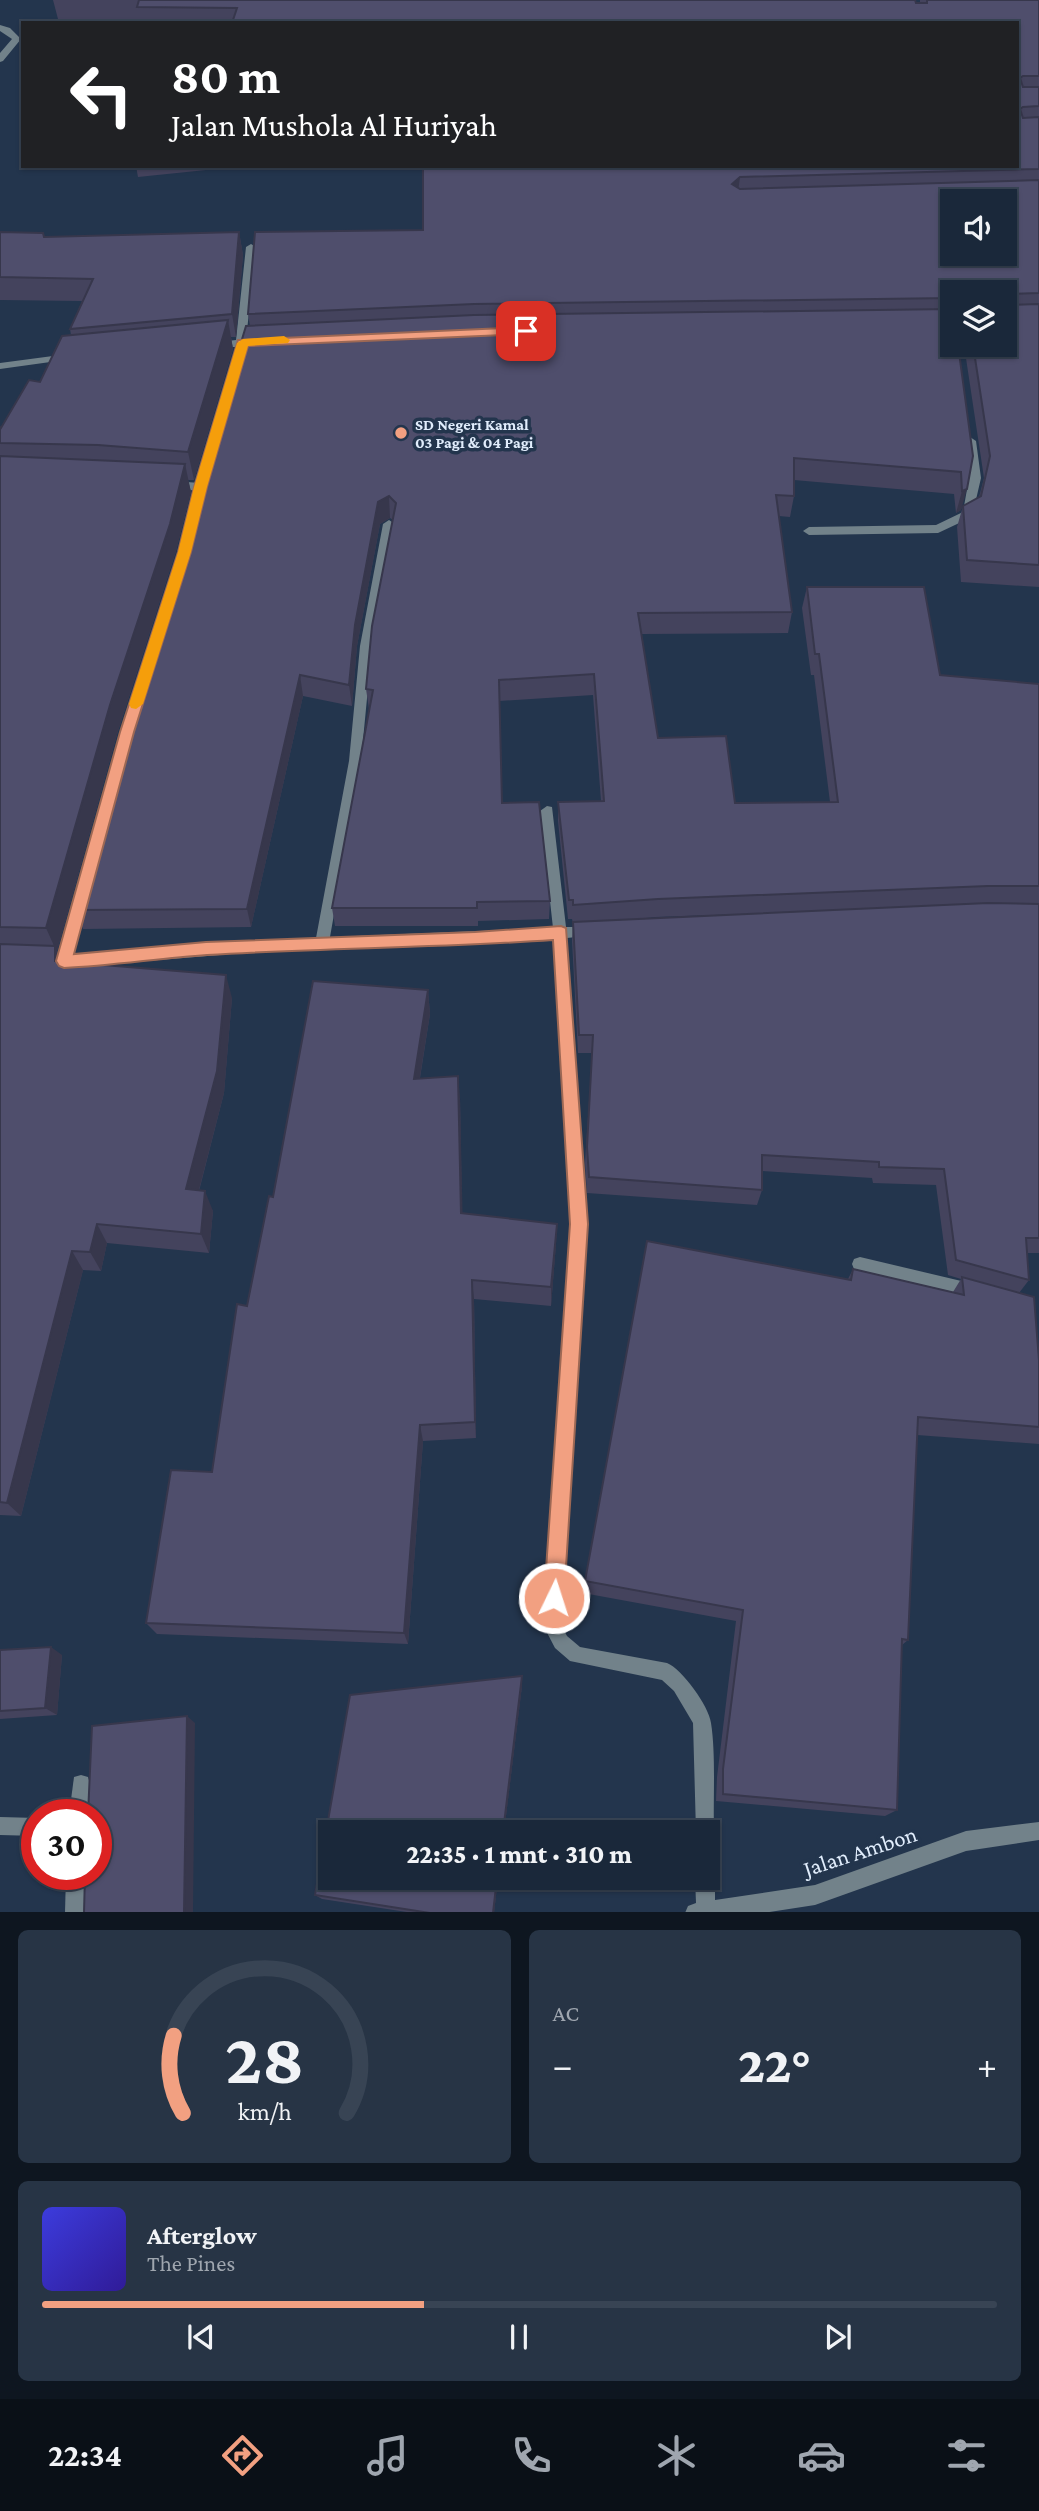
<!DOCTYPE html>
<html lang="id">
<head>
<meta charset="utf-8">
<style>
	body { margin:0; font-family:"Crimson Pro",serif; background:#273445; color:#f1f3f6; height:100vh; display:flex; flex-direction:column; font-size:26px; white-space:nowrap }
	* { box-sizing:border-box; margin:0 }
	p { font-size:23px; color:#9fa6af }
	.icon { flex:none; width:38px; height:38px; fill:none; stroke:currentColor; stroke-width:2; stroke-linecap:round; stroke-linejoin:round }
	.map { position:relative; height:1912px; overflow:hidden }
	.side { display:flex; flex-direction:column; gap:18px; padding:18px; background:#0e1620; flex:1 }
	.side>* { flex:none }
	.hud { position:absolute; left:21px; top:21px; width:998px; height:147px; border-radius:0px; box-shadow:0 2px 5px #0004,0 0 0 2px #384454; background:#202124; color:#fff; overflow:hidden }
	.controls { position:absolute; left:940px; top:189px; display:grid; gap:14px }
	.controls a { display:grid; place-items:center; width:77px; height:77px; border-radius:0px; background:#1a283a; box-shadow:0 2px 5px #0004,0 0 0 2px #384454; font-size:35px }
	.speed { position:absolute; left:21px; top:1799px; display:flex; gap:14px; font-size:35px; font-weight:700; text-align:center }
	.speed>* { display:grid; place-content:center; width:91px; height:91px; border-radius:50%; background:#1a283a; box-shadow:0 2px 5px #0004,0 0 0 2px #384454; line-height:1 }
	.speed .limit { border:10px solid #d22; background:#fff; color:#111 }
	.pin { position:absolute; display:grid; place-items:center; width:60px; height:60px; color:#fff; margin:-30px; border-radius:14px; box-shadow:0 4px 10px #0006 }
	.me { position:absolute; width:77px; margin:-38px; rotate:4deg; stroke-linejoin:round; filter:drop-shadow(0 0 5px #0008) }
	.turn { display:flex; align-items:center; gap:24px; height:147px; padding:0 35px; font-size:32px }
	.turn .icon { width:91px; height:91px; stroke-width:2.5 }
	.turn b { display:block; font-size:49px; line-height:60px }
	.big { font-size:52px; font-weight:800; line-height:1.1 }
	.side .card { flex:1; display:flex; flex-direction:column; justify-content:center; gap:10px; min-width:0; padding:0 24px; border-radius:10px; background:#273445 }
	.side .dial { align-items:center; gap:0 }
	.dial svg { height:182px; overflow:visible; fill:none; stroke:#384454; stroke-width:7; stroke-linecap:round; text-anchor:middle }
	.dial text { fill:#f1f3f6; stroke:none }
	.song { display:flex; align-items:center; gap:21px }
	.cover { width:84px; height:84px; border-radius:10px; background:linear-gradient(135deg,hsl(240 70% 55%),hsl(250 70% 35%)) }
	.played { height:7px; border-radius:4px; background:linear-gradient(90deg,#f2a081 40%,#384454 40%) }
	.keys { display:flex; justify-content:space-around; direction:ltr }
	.heat { display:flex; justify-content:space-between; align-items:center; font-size:38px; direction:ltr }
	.side .tiles { flex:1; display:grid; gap:18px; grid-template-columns:1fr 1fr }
	.card:last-child { grid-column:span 2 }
	.trip { position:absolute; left:318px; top:1820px; width:402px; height:70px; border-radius:0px; background:#1a283a; box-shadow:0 2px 5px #0004,0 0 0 2px #384454; font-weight:800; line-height:70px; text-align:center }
	.tabs { display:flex; height:112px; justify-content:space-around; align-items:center; background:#0a1017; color:#9fa6af }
	.tabs .icon { width:49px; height:49px }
	.tabs .active { color:#f2a081 }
	.tabs b { font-size:32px; color:#f1f3f6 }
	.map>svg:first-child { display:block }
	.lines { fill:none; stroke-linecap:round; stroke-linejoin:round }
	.service { fill:#72828a; fill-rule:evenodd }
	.minor { fill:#72828a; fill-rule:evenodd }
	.wall { fill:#44435d; fill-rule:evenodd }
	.shaded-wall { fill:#37374c }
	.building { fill:#4f4e6c; stroke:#37374c; stroke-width:2; fill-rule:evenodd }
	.route { fill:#f2a081; stroke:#9d6854; stroke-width:2 }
	.slow { fill:#f59e0b }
	.poi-dot { fill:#f2a081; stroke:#23354d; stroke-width:2.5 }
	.labels { text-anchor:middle; stroke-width:7; stroke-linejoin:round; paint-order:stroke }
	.far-poi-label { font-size:16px; font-weight:bold; fill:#e1edfc; stroke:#23354d; text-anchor:start }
	.near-street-label { font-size:23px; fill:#e1edfc; stroke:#23354d }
</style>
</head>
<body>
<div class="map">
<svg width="1039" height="1913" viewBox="0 0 1039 1913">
	<rect width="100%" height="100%" fill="#23354d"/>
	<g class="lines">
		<g class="service">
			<polygon points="81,1775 88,1777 90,1784 87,1815 69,1815 74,1777"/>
			<polygon points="0,1817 37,1818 37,1836 0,1835"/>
			<polygon points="66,1874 86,1874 85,1913 65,1913"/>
		</g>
		<g class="minor">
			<polygon points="0,25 10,28 21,39 3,61 0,62 0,53 12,39 0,31"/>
			<polygon points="251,244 256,247 246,340 260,339 265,342 260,345 246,346 244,353 236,353 235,347 210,347 210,343 236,340 246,247"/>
			<polygon points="68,354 73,357 72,359 0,369 0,363"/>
			<polygon points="970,437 976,441 981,478 972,517 938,533 809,535 803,531 809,527 936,525 963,512 969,478 964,441"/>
			<polygon points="173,481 200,483 206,487 200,491 169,488 169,482"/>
			<path d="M 389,520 L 395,524 L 372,646 L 361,761 L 330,937 L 553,928 L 540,811 L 547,806 L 552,807 L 566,927 L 595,927 L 597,931 L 595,935 L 567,938 L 587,1224 L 561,1624 L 567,1636 L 580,1647 L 667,1663 C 682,1669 709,1706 711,1723 C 716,1755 713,1798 714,1832 L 709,1840 L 709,1832 L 696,1832 L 693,1723 L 674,1691 L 662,1680 L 570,1661 L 555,1648 L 543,1625 L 571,1224 L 553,939 L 256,952 L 86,966 L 45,967 L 40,965 L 38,961 L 40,957 L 59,955 L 75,898 L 77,894 L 87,894 L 89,898 L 73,955 L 187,945 L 316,938 L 349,761 L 360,646 L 383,524 Z"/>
			<polygon points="860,1257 974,1284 980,1287 982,1292 980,1297 974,1300 860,1271 854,1269 852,1264 854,1259"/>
			<polygon points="1039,1822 1039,1840 966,1851 815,1905 763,1913 685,1913 688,1906 696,1903 695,1878 709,1878 709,1870 715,1878 715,1900 815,1885 966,1831"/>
		</g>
	</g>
	<g class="wall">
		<path d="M 53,0 L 915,0 L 916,3 L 920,3 L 920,0 L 1039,0 L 1039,587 L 961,582 L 957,527 L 963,506 L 979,497 L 984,478 L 964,345 L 1004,345 L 952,292 L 952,345 L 973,456 L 961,510 L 956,513 L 954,494 L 794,480 L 794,496 L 790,517 L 779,516 L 792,612 L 788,633 L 641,634 L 658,738 L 735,803 L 830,802 L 814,675 L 811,675 L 802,608 L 807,587 L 940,675 L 1039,684 L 1039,1253 L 1027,1253 L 1029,1280 L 1019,1293 L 1039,1360 L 1039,1444 L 917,1435 L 908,1640 L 902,1645 L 897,1810 L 885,1816 L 716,1801 L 717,1777 L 736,1621 L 583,1593 L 647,1241 L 848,1279 L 853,1269 L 953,1292 L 961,1279 L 948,1275 L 936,1185 L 873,1183 L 872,1178 L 762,1171 L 762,1190 L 757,1205 L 587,1193 L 585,1163 L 592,1053 L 578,1053 L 572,940 L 573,924 L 572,919 L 568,919 L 558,821 L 558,802 L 601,801 L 593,695 L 499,701 L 502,803 L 550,901 L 549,919 L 478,921 L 478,926 L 335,926 L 332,908 L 370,710 L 369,709 L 366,689 L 393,520 L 390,518 L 380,524 L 357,646 L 352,706 L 303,696 L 251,927 L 83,929 L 75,910 L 250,326 L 248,314 L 423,230 L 423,166 L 1017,166 L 1017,23 L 140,23 L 140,21 L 58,19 ZM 769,913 L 637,919 L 656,917 Z"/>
		<polygon points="136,166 245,166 138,177"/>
		<polygon points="0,232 45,237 239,232 243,255 236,337 231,337 233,349 194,480 188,480 191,492 176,551 118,731 57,951 62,962 232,998 224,1093 199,1191 213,1211 209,1253 107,1243 101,1271 83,1270 21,1516 0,1515 0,427 1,428 40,382 71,335 70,329 82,301 0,300"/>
		<polygon points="428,990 430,1014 420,1078 460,1098 462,1213 556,1244 551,1306 474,1299 476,1438 423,1441 408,1644 157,1634 146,1623 212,1472 247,1306 273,1197"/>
		<polygon points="0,1650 62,1655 57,1715 0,1719"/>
		<polygon points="522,1676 522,1686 504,1832 331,1832 331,1878 498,1878 494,1913 413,1913 322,1899 315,1895 350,1695"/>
	</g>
	<g class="shaded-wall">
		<polygon points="740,177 737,199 732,184"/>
		<polygon points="239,232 243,255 236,337 232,314"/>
		<polygon points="228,320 233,349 194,480 188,452"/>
		<polygon points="185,464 191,492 176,551 118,731 57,951 66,970 55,961 55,948 46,928 110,705"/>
		<polygon points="967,489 961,510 956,513 962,491"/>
		<polygon points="389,496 390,518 380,524 357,646 352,706 349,685 355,625 378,502"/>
		<polygon points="300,675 303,696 251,927 247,909"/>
		<polygon points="226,975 232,998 224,1093 194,1209 186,1189"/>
		<polygon points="428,990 430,1014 416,1101 414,1079"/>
		<polygon points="458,1076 460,1098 463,1233 461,1213"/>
		<polygon points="205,1191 213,1211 209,1253 201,1234"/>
		<polygon points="97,1224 107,1243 101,1271 90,1252"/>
		<polygon points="557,1224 556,1244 551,1306 551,1287"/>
		<polygon points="72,1251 83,1270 21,1516 7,1503"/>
		<polygon points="472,1280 474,1299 476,1438 475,1422"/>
		<polygon points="420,1425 423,1441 408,1644 404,1633"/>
		<polygon points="51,1647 62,1655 57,1715 45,1708"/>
		<polygon points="522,1676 522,1686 504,1832 503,1832"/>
		<polygon points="187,1716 195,1723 193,1913 184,1913"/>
		<polygon points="497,1878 498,1878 494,1913 493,1913"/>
	</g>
	<g class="building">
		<path d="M 139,0 L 915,0 L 916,3 L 927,3 L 927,0 L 1039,0 L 1039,76 L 1023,76 L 1020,78 L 1023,87 L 1039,87 L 1039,106 L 1023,107 L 1020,109 L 1023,118 L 1039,117 L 1039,169 L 740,177 L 732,184 L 740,189 L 1039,180 L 1039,293 L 1010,294 L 1009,305 L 1039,304 L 1039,565 L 967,560 L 963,506 L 981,496 L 990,456 L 973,345 L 1004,345 L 1004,292 L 952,292 L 952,298 L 474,304 L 248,314 L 255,232 L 423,230 L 423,166 L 1017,166 L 1017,23 L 232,23 L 237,8 L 137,7 ZM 952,201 L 1004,201 L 1004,254 L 952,254 Z"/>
		<polygon points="0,232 43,233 44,237 239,232 232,314 70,329 93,279 0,277"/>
		<polygon points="952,309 952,345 958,345 973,456 967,489 962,491 961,472 794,458 794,496 776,495 792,612 638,613 658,738 726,736 735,803 838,802 819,654 815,654 807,587 924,587 940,675 1039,684 1039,886 988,886 658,899 573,905 573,900 569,900 558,802 604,801 594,674 499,680 502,803 539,802 550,901 477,902 477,908 332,908 373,690 366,689 372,626 396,503 389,496 378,502 355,625 349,685 300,675 247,909 75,910 129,712 189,532 204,466 246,326 474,315"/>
		<polygon points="228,320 188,452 98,445 0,443 0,427 1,428 29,380 40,382 62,336"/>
		<polygon points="0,456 185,464 170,524 110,705 46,928 0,927"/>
		<polygon points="988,903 1039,904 1039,1238 1026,1238 1029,1280 956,1260 944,1169 879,1167 879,1162 762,1155 762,1190 589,1177 587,1147 593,1035 579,1035 573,922"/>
		<polygon points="0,944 55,946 55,961 226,975 217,1071 186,1189 205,1191 201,1234 97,1224 90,1252 72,1251 7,1503 0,1502"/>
		<polygon points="313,981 428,990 414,1079 458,1076 461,1213 557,1224 551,1287 472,1280 475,1422 420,1425 404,1633 146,1623 171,1470 212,1472 237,1304 247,1306 269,1196 273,1197"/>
		<polygon points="647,1241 851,1280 853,1269 964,1295 962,1277 1034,1297 1039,1360 1039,1427 918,1417 908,1640 902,1639 897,1810 723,1794 723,1769 743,1610 585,1581"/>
		<polygon points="51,1647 45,1708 0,1711 0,1650"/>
		<polygon points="522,1676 503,1832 331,1832 331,1878 497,1878 493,1913 430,1913 315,1895 350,1695"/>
		<polygon points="187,1716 184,1913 84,1913 85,1874 96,1874 96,1815 88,1815 92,1726"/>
	</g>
	<path class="route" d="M 526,327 L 530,328 L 530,334 L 248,346 L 207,487 L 191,552 L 134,732 L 74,954 L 206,942 L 475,932 L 561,926 L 566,928 L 588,1224 L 564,1598 L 561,1605 L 554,1608 L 547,1605 L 544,1598 L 570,1224 L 553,940 C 438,948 323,948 207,955 C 160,958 112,966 64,968 L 59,966 L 56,961 L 120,732 L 178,552 L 194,487 L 238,340 Z"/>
	<polygon class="slow" points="284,336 290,340 288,343 248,346 207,487 191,552 143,704 136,709 131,708 129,704 178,552 194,487 237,343 243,339"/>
	<circle class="poi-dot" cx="401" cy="433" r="7"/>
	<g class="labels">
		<g class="far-poi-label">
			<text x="415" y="430">SD Negeri Kamal<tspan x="415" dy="18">03 Pagi &amp; 04 Pagi</tspan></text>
		</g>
		<g class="near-street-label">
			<text transform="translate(860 1851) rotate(-18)" y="8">Jalan Ambon</text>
		</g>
	</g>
</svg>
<div class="controls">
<a><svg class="icon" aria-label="sound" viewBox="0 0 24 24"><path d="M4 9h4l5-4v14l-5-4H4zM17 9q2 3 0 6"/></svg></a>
<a><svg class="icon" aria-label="layers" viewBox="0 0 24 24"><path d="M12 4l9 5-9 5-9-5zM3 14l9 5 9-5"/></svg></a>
</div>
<div class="speed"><div class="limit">30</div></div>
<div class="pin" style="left:526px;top:331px;background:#d93025"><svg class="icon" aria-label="arrive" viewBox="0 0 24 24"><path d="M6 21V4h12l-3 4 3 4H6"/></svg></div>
<svg class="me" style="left:554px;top:1598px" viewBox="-20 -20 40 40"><circle r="17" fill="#f2a081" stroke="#fff" stroke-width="3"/><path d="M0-11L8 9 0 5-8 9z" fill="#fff"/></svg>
<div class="trip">22:35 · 1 mnt · 310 m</div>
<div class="hud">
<div class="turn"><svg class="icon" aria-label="left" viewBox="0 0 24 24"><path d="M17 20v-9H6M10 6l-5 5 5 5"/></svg><div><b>80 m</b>Jalan Mushola Al Huriyah</div></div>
</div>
</div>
<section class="side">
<div class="tiles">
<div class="card dial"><svg viewBox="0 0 100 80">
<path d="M14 69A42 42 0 1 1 86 69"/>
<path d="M14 69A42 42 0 0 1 10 35" stroke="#f2a081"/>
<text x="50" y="56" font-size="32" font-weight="700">28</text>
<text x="50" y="72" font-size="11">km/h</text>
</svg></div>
<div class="card"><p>AC</p>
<div class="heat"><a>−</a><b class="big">22°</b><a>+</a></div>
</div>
<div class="card">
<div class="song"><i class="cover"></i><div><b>Afterglow</b><p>The Pines</p></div></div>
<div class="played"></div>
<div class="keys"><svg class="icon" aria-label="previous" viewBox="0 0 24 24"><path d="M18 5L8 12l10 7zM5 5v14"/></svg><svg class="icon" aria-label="pause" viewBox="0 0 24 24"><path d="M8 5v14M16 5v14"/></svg><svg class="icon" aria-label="next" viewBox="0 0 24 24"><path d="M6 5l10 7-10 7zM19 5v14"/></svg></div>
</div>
</div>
</section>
<nav class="tabs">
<b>22:34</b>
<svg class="icon active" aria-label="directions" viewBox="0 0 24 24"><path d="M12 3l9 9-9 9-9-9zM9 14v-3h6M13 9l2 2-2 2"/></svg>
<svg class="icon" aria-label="music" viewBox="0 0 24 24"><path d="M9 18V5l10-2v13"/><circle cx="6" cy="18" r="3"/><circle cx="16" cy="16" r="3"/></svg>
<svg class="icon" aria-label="phone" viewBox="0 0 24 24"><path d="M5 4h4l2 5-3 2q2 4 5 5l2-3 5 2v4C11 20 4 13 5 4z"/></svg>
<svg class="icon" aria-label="climate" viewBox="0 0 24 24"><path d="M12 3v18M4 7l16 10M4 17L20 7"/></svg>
<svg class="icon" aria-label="car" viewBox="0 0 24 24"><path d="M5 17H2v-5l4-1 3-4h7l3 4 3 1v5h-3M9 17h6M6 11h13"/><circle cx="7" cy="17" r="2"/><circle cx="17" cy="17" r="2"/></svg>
<svg class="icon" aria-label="filters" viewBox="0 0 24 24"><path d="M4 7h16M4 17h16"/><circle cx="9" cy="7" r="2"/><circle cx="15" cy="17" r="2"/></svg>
</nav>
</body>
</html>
